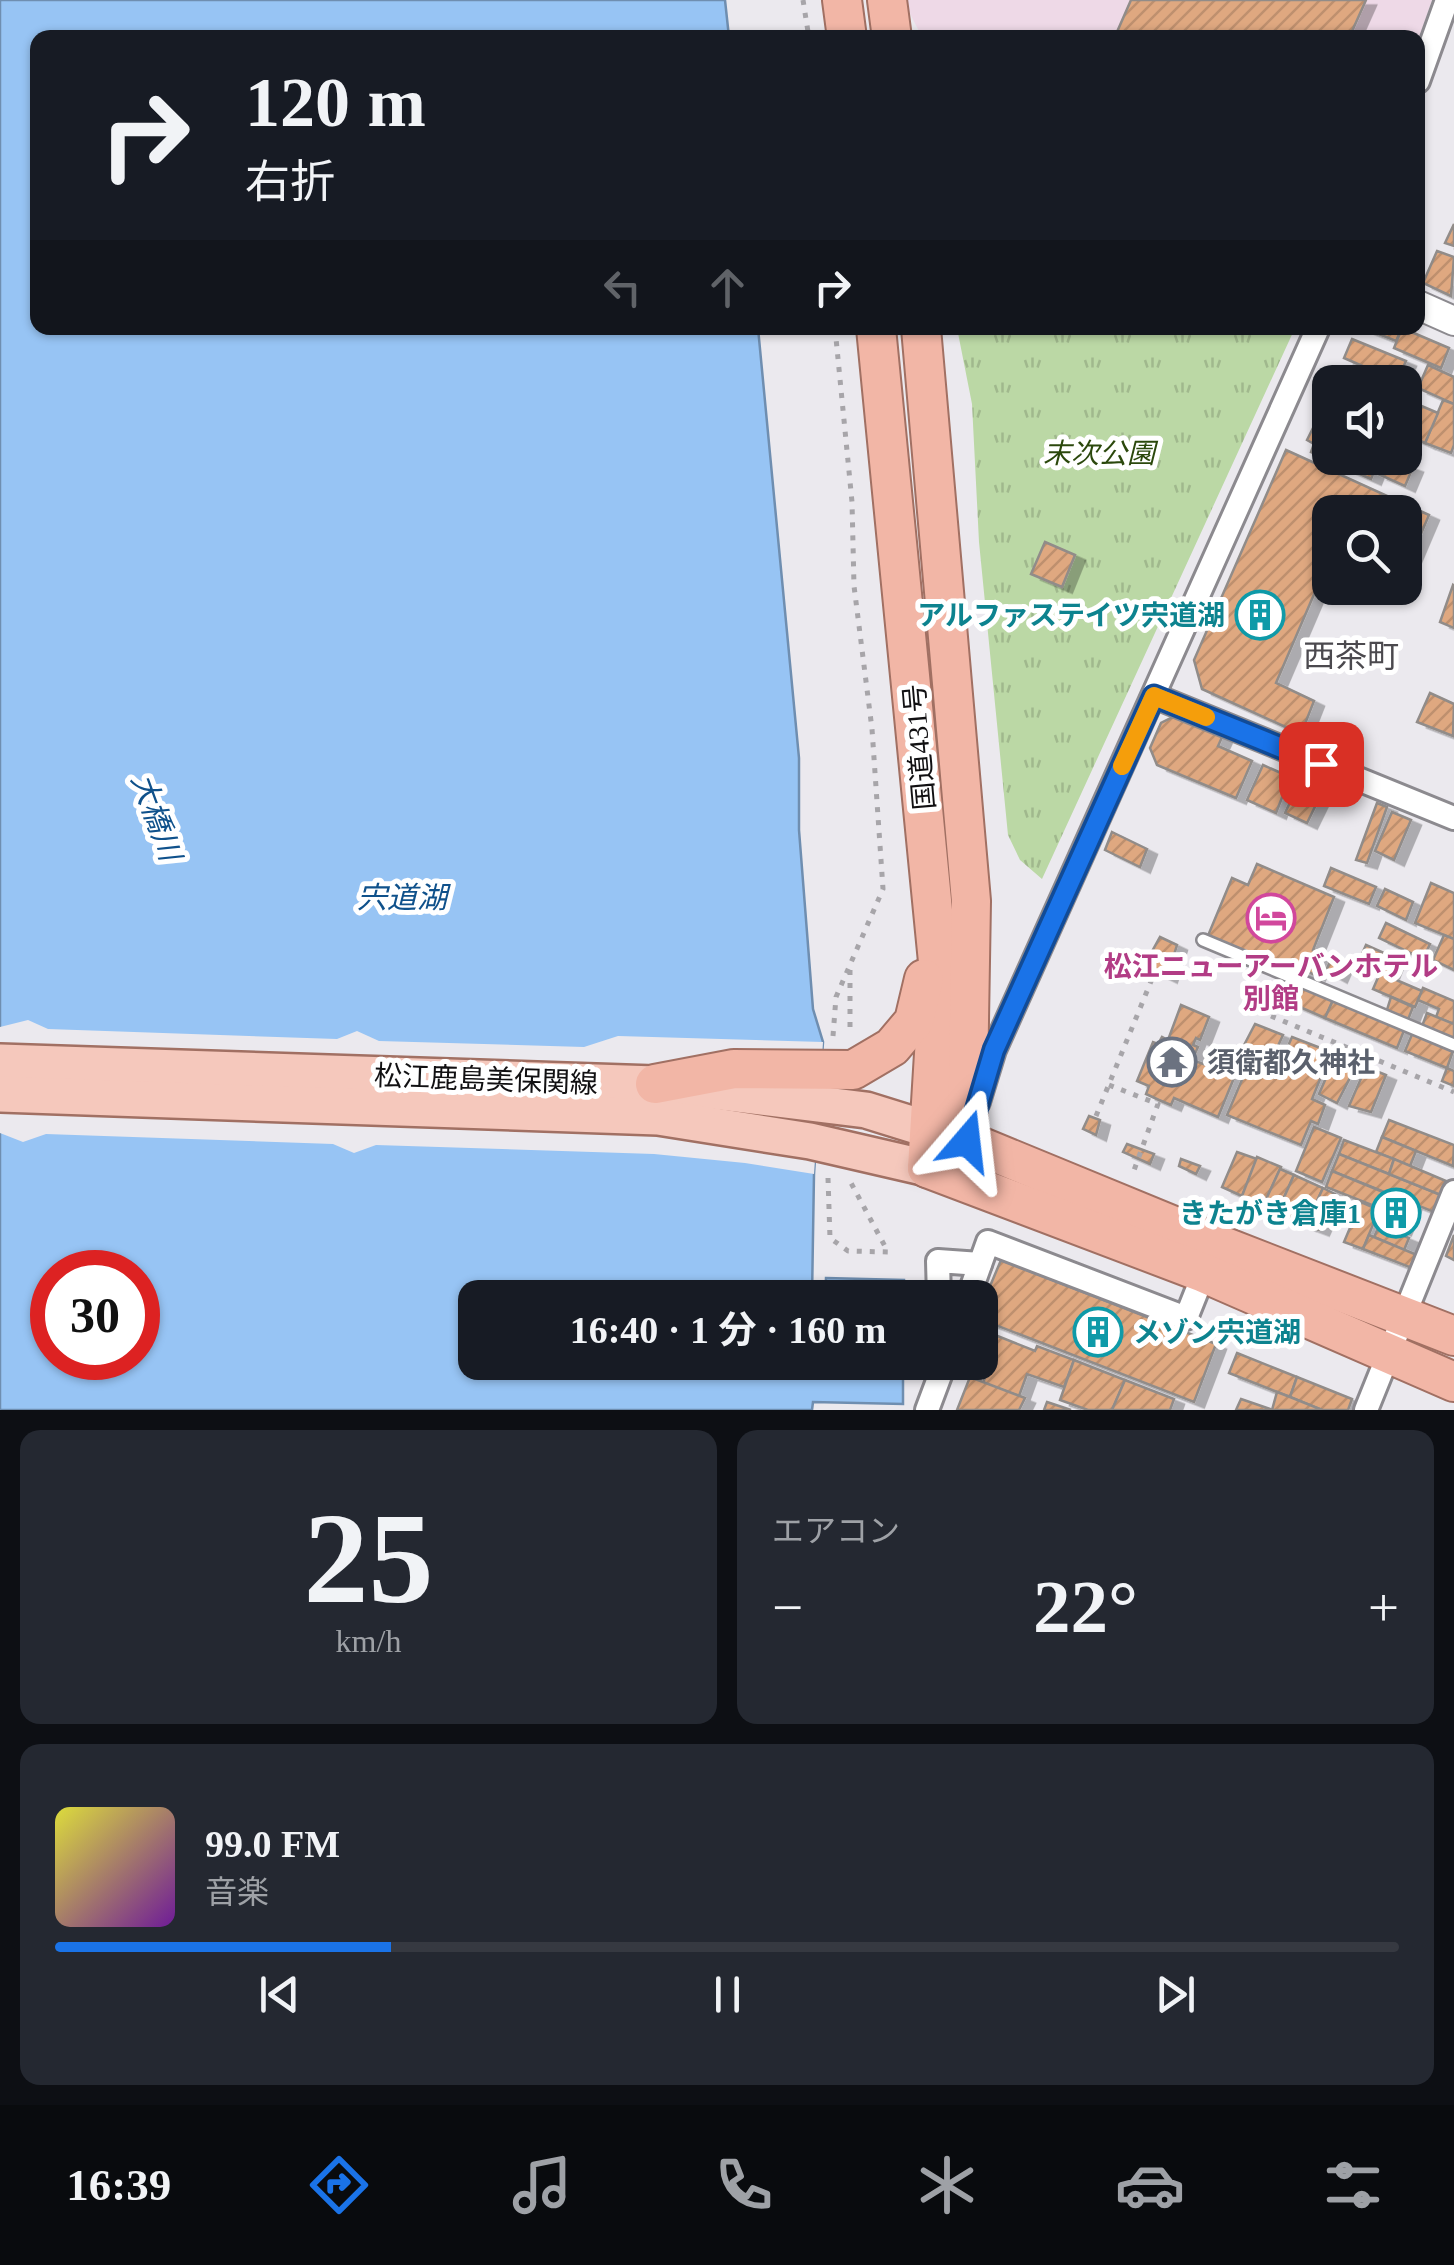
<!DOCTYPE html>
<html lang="ja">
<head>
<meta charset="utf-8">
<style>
	body { margin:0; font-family:"Times New Roman","Noto Sans JP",serif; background:#242831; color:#f1f3f6; height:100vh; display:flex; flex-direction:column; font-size:38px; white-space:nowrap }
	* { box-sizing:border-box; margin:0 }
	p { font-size:32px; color:#9ea1a6 }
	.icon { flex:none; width:55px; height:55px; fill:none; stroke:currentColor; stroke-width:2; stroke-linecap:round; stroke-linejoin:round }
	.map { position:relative; height:1410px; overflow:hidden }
	.sheet { display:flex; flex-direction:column; gap:20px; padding:20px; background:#0d0f14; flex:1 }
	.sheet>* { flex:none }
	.guide { position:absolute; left:30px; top:30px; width:1395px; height:305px; border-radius:20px; box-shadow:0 2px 8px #0004; background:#171b24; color:#f1f3f6; overflow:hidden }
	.fabs { position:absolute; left:1312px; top:365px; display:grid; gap:20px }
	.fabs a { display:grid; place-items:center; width:110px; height:110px; border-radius:20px; background:#171b24; box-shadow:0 2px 8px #0004; font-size:50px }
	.speed { position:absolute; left:30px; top:1250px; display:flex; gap:20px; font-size:50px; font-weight:700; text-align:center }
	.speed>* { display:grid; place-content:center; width:130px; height:130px; border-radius:50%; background:#171b24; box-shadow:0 2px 8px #0004; line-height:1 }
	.speed .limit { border:15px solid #d22; background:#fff; color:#111 }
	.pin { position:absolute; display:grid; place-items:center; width:85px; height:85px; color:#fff; margin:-42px; border-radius:20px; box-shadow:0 5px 15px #0006 }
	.me { position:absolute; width:110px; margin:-55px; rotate:17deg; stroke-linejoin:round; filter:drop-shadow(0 0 8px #0008) }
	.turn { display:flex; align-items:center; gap:35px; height:210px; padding:0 50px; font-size:45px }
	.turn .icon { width:130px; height:130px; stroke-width:2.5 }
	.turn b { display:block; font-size:70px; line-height:85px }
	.lanes { display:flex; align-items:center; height:95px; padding:0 50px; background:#0003; justify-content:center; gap:50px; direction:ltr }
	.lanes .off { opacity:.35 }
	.big { font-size:75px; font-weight:700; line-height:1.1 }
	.sheet .widget { flex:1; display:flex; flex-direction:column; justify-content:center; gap:15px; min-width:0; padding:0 35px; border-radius:20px; background:#242831 }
	.sheet .dial { align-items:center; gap:0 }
	.dial b { font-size:130px; line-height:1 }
	.song { display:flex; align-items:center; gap:30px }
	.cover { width:120px; height:120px; border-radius:15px; background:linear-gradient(135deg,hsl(60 70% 55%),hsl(280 70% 35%)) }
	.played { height:10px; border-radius:5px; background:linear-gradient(90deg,#1a73e8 25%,#363941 25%) }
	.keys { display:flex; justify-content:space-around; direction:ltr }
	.heat { display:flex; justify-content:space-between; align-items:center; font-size:55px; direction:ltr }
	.sheet .tiles { flex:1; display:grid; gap:20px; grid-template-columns:1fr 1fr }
	.widget:last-child { grid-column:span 2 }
	.trip { position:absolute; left:458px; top:1280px; width:540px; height:100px; border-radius:20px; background:#171b24; box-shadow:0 2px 8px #0004; font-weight:700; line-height:100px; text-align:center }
	.tabs { display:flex; height:160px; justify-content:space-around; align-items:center; background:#090b0e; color:#9ea1a6 }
	.tabs .icon { width:70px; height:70px }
	.tabs .on { color:#1a73e8 }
	.tabs b { font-size:45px; color:#f1f3f6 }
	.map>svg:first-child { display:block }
	.commercial { fill:#eed9e7 }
	.park { fill:url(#park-tufts) }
	.water { fill:#97c4f4; stroke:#6f8eb0; stroke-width:2.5; fill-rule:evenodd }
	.pier { fill:#ebe9ee }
	.building { fill:url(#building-hatch); stroke:#918c89; stroke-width:2.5; filter:url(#shadow) }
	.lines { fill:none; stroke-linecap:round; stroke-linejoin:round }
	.service-casing { stroke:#8c8a8f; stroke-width:16 }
	.minor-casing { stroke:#8c8a8f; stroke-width:28 }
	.tertiary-casing { stroke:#8c8a8f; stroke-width:32 }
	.primary-casing { stroke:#a17063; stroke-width:40 }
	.trunk-casing { stroke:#a17063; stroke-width:42 }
	.path { stroke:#a7a5a9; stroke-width:5; stroke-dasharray:5 8; stroke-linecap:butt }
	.service { stroke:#fff; stroke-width:11 }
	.minor { stroke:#fff; stroke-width:22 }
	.tertiary { stroke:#fff; stroke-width:28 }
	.primary { stroke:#f5c8bc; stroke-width:35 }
	.trunk { stroke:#f2b6a6; stroke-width:38 }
	.route-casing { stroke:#114b97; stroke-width:25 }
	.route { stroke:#1a73e8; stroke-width:18 }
	.slow { stroke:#f59e0b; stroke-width:18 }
	.labels { text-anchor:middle; stroke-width:10; stroke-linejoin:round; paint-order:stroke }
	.park-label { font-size:28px; font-style:italic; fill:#2b480c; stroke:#fff }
	.culture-label { font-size:28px; font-weight:bold; fill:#0d838f; stroke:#fff; text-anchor:end }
	.street-label { font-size:28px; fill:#111012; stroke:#fff }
	.hotel-label { font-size:28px; font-weight:bold; fill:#b23c85; stroke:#fff }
	.worship-label { font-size:28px; font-weight:bold; fill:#5b616d; stroke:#fff; text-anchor:start }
	.water-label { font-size:30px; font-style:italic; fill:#0f518b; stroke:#fff }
	.quarter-label { font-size:32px; fill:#4b494e; stroke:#fff }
</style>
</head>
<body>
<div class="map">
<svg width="1454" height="1410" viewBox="0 0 1454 1410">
	<defs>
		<pattern id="park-tufts" width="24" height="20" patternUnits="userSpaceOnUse" patternTransform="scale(2.5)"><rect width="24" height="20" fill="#bbd8a5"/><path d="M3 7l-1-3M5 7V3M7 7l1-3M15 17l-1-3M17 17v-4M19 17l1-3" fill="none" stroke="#a0b88d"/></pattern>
		<pattern id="building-hatch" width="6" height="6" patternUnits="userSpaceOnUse" patternTransform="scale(2.5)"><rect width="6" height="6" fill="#dfa880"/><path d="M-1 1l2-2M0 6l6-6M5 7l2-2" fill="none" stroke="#be906e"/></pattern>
		<filter id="shadow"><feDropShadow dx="10" dy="5.5" stdDeviation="0" flood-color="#0004"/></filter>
	</defs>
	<rect width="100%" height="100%" fill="#ebe9ee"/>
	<polygon class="commercial" points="903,0 1432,0 1418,41 1418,38 922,37"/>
	<polygon class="park" points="957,328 1295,328 1042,879 1020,860 1008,835 979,542 972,404"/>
	<g class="water">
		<path d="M 0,0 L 725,0 L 729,37 L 38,38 L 38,328 L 758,328 L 799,758 L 799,830 L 813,1009 L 823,1042 L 814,1174 L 812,1297 L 475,1298 L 475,1362 L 903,1363 L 903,1404 L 813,1402 L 812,1410 L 0,1410 ZM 52,1272 L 138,1272 L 138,1358 L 52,1358 Z"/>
		<polygon points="826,1278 904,1280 904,1297 825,1297"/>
	</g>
	<polygon class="pier" points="28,1020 48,1029 337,1039 357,1031 379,1041 584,1047 618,1036 823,1042 814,1174 745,1163 654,1154 376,1145 354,1153 333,1144 46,1134 23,1142 0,1133 0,1027"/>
	<g class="building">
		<polygon points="1131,0 1366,0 1349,38 1129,38 1117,32"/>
		<polygon points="1454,224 1454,246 1445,243"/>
		<polygon points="1437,251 1454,257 1451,296 1423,283"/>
		<polygon points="1364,328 1402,328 1396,341"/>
		<polygon points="1402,328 1449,348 1441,368 1394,348"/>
		<polygon points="1352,339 1406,361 1397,381 1344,358"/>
		<polygon points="1428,365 1454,377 1454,404 1418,388"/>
		<polygon points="1329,374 1348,382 1330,382 1330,398 1320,393"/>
		<polygon points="1443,400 1454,404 1454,445 1451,453 1425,443"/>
		<polygon points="1412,402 1438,413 1425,443 1405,434 1405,419"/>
		<polygon points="1330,419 1330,458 1372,458 1371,461 1377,464 1371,479 1311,452 1314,444 1307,440 1314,426 1325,430"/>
		<polygon points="1286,450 1429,515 1406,569 1405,512 1330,512 1330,557 1276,683 1314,701 1301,734 1202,689 1194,660"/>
		<polygon points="1387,458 1413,467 1405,486 1378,474"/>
		<polygon points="1045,542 1075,555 1062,587 1031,574"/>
		<polygon points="1453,585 1454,586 1454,628 1440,622"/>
		<polygon points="1430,693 1454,704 1453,736 1417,722"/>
		<polygon points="1177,715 1223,735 1218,746 1252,761 1236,798 1157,765 1150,748 1161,723"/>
		<polygon points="1263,765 1290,777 1276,813 1247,800"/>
		<polygon points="1303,775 1325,786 1307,823 1285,813"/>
		<polygon points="1377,803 1387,807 1367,863 1356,860"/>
		<polygon points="1392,812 1411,820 1394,860 1375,851"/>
		<polygon points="1112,832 1147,849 1140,867 1105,850"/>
		<polygon points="1257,864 1334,897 1313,950 1323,954 1315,975 1304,970 1300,978 1207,938 1232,878 1248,885"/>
		<polygon points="1331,868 1376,887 1369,904 1324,886"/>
		<polygon points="1431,883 1454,893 1454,939 1415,923"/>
		<polygon points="1385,889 1413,902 1406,920 1377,906"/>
		<polygon points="1386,923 1430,944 1423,959 1379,938"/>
		<polygon points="1444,935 1454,939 1454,970 1433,960"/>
		<polygon points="1160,937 1177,945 1167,977 1144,966"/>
		<polygon points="1366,945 1395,958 1388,976 1358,963"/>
		<polygon points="1332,957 1344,961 1337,977 1326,971"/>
		<polygon points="1380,973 1422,991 1415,1007 1373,989"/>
		<polygon points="1284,977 1334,998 1325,1018 1277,997"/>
		<polygon points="1423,988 1454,1001 1454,1024 1436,1017 1439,1009 1418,1000"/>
		<polygon points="1391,997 1413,1007 1407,1022 1386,1013"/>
		<polygon points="1334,998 1405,1028 1397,1048 1325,1018"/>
		<polygon points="1181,1005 1209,1017 1200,1040 1196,1038 1193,1045 1198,1047 1192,1060 1206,1065 1212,1049 1233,1058 1230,1064 1238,1068 1218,1117 1174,1098 1171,1105 1159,1100 1146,1094 1149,1086 1137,1081 1153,1042 1158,1044 1162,1037 1168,1040"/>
		<polygon points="1427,1013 1454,1024 1454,1042 1421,1029"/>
		<polygon points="1255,1024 1283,1035 1272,1059 1243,1047"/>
		<polygon points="1413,1032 1454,1048 1447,1068 1405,1051"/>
		<polygon points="1292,1037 1331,1052 1312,1099 1325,1105 1318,1124 1311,1121 1301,1145 1227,1115 1247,1068 1274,1078"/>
		<polygon points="1336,1055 1357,1064 1337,1103 1319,1094"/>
		<polygon points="1366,1067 1386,1075 1371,1112 1349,1106"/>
		<polygon points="1447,1068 1454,1071 1454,1086 1442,1081"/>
		<polygon points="1089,1116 1100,1120 1096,1135 1083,1129"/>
		<polygon points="1389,1120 1454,1145 1453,1166 1382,1137"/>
		<polygon points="1314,1127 1341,1138 1322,1182 1296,1171"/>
		<polygon points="1382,1137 1416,1151 1410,1166 1376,1152"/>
		<polygon points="1344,1140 1394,1159 1389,1174 1339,1154"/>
		<polygon points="1127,1144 1154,1154 1150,1164 1123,1152"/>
		<polygon points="1237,1152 1257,1159 1242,1196 1222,1187"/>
		<polygon points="1339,1154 1441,1195 1434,1212 1332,1171"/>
		<polygon points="1257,1157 1281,1167 1263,1206 1242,1196"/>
		<polygon points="1181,1159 1200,1166 1196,1174 1179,1166"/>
		<polygon points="1394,1159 1446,1181 1441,1195 1389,1174"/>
		<polygon points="1280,1169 1294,1175 1278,1211 1263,1206"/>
		<polygon points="1332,1171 1388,1194 1382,1209 1326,1187"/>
		<polygon points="1294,1175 1323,1188 1306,1225 1278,1211"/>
		<polygon points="1323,1188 1335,1194 1319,1230 1306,1225"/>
		<polygon points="1391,1195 1412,1203 1401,1230 1380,1222"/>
		<polygon points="1361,1202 1379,1210 1363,1249 1344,1242"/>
		<polygon points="1379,1226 1409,1238 1404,1250 1374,1237"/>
		<polygon points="1369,1235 1417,1255 1412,1268 1363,1249"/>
		<polygon points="1454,1235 1454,1260 1446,1256"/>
		<polygon points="1001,1260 1216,1344 1194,1402 980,1319 980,1310"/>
		<polygon points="980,1329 1035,1351 1037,1346 1074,1360 1064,1387 1027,1374 1019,1396 983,1383 989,1366 980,1362"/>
		<polygon points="1237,1353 1297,1377 1290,1397 1229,1373"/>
		<polygon points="1074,1360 1125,1380 1112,1410 1088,1410 1060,1400"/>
		<polygon points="970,1377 1025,1398 1019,1410 957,1410"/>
		<polygon points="1297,1377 1352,1399 1348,1410 1322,1410 1290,1397"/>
		<polygon points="1125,1380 1174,1399 1170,1410 1112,1410"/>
		<polygon points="1277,1392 1290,1397 1322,1410 1272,1410"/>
		<polygon points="1241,1399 1270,1409 1272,1410 1236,1410"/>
		<polygon points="1047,1402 1071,1410 1044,1410"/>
	</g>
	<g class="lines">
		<g class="service-casing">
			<polyline id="service" points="1203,940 1454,1045"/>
		</g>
		<g class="minor-casing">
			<g id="minor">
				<polyline points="1418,81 1447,0"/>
				<polyline points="1154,696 1454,818"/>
				<polyline points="978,1102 994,1050 1318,328"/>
				<polyline points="939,1298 938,1261 980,1264"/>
				<polyline points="968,1298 988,1242 1186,1318 1204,1273"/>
				<polyline points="927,1410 945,1362"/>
				<polyline points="1366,1410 1454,1192"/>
			</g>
		</g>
		<g class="tertiary-casing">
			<polyline id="tertiary" points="1418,305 1454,321"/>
		</g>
		<g class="primary-casing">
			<g id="primary">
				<polyline points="0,1062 655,1084 866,1110 956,1138"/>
				<polyline points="0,1094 658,1117 810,1141 927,1168"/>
			</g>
		</g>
		<g class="trunk-casing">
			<g id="trunk">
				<polyline points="842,0 847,38"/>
				<polyline points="887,0 892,38"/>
				<polyline points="876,328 939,972 927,1168"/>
				<polyline points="921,328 971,901 967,1141"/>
				<polyline points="655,1084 734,1069 853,1070 892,1047 914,1021 924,979"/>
				<polyline points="967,1141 1220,1245 1454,1336"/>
				<polyline points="927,1168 1204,1273 1454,1382"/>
			</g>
		</g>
		<g class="path">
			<polyline points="803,0 809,38"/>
			<polyline points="850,970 850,1034"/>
			<polyline points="1259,1011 1454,1092"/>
			<polyline points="833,1036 836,997 883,889 872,729 854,586 852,502 835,328"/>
			<polyline points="1109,1085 1158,1104 1133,1173"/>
			<polyline points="1096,1116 1154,974"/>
			<polyline points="828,1178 830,1238 848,1251 888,1252 850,1181"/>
		</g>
		<use href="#service" class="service"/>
		<use href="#minor" class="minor"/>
		<use href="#tertiary" class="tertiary"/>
		<use href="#primary" class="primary"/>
		<use href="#trunk" class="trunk"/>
	</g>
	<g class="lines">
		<g class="route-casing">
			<polyline id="route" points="967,1141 994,1050 1154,696 1321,764"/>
		</g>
		<use href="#route" class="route"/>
		<polyline class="slow" points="1122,766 1154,696 1206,717"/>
	</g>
	<defs>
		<g id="building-ring" transform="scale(2.5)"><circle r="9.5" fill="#fff" stroke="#0f9aa8" stroke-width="1.5"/><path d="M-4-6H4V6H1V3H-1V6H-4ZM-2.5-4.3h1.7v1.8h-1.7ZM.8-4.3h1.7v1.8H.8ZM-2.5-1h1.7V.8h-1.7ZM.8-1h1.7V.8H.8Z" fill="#0f9aa8"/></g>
		<g id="hotel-ring" transform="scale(2.5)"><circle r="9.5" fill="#fff" stroke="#d1479c" stroke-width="1.5"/><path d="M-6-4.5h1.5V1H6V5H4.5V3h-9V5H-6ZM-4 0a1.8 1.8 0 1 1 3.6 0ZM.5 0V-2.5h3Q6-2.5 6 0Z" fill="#d1479c"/></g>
		<g id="temple-ring" transform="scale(2.5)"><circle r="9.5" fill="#fff" stroke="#6b7280" stroke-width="1.5"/><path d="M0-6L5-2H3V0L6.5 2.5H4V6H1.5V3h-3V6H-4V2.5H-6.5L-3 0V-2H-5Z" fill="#6b7280"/></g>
	</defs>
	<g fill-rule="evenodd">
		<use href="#building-ring" x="1260" y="615"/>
		<use href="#hotel-ring" x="1271" y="918"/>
		<use href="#temple-ring" x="1172" y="1062"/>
		<use href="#building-ring" x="1396" y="1213"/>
		<use href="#building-ring" x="1098" y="1332"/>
	</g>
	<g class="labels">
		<g class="park-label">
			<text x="1099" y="463">末次公園</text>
		</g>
		<g class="culture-label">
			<text x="1225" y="625">アルファステイツ宍道湖</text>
			<text x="1361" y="1223">きたがき倉庫1</text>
			<text x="1133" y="1342" text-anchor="start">メゾン宍道湖</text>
		</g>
		<g class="street-label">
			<text transform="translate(919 747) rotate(-95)" y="10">国道431号</text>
			<text transform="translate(486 1079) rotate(2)" y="10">松江鹿島美保関線</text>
		</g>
		<g class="hotel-label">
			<text x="1271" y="976">松江ニューアーバンホテル<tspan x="1271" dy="32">別館</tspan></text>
		</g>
		<g class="worship-label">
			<text x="1207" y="1072">須衛都久神社</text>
		</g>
		<g class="water-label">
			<text transform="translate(156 817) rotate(70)" y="10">大橋川</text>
			<text x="402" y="908">宍道湖</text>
		</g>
		<g class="quarter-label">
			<text x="1351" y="667">西茶町</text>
		</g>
	</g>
</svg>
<div class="fabs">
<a><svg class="icon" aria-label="sound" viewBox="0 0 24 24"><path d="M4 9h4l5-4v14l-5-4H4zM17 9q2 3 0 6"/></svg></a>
<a><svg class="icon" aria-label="search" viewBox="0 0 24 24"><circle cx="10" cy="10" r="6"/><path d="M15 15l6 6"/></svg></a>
</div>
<div class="speed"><div class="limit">30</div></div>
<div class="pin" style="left:1321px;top:764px;background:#d93025"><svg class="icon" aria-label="arrive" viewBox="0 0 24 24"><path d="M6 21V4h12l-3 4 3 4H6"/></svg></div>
<svg class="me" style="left:967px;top:1141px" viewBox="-20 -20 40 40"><path d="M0-17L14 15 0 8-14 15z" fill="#1a73e8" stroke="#fff" stroke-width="4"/></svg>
<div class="trip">16:40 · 1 分 · 160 m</div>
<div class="guide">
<div class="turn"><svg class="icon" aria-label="right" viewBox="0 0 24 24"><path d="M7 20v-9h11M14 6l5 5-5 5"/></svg><div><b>120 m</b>右折</div></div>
<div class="lanes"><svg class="icon off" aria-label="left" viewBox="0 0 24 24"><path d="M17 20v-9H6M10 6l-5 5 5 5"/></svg><svg class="icon off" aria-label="ahead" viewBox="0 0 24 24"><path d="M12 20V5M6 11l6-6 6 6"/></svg><svg class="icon" aria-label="right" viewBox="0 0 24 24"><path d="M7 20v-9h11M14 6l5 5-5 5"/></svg></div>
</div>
</div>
<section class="sheet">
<div class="tiles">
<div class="widget dial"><b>25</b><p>km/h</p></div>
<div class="widget"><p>エアコン</p>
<div class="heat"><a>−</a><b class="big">22°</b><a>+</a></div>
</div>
<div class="widget">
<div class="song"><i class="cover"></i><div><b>99.0 FM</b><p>音楽</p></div></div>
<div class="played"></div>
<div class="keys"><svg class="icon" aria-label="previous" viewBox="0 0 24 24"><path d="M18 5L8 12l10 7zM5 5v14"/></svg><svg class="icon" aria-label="pause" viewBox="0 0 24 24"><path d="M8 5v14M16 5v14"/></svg><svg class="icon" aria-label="next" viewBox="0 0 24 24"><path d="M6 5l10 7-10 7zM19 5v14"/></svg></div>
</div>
</div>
</section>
<nav class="tabs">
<b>16:39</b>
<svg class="icon on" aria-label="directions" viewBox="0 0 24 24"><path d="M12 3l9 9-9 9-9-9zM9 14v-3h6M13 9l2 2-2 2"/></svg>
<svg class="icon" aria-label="music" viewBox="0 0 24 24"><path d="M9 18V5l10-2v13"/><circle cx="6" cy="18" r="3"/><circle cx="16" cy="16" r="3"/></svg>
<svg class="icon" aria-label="phone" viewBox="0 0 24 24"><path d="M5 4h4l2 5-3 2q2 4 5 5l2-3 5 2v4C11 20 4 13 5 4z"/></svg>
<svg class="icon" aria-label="climate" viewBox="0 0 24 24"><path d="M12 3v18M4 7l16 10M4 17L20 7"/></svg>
<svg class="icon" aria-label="car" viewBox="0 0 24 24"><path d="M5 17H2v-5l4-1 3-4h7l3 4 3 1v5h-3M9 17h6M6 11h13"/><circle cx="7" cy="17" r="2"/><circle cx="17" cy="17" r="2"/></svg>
<svg class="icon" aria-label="filters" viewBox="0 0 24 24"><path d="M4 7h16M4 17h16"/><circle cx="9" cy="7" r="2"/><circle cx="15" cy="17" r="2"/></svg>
</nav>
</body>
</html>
